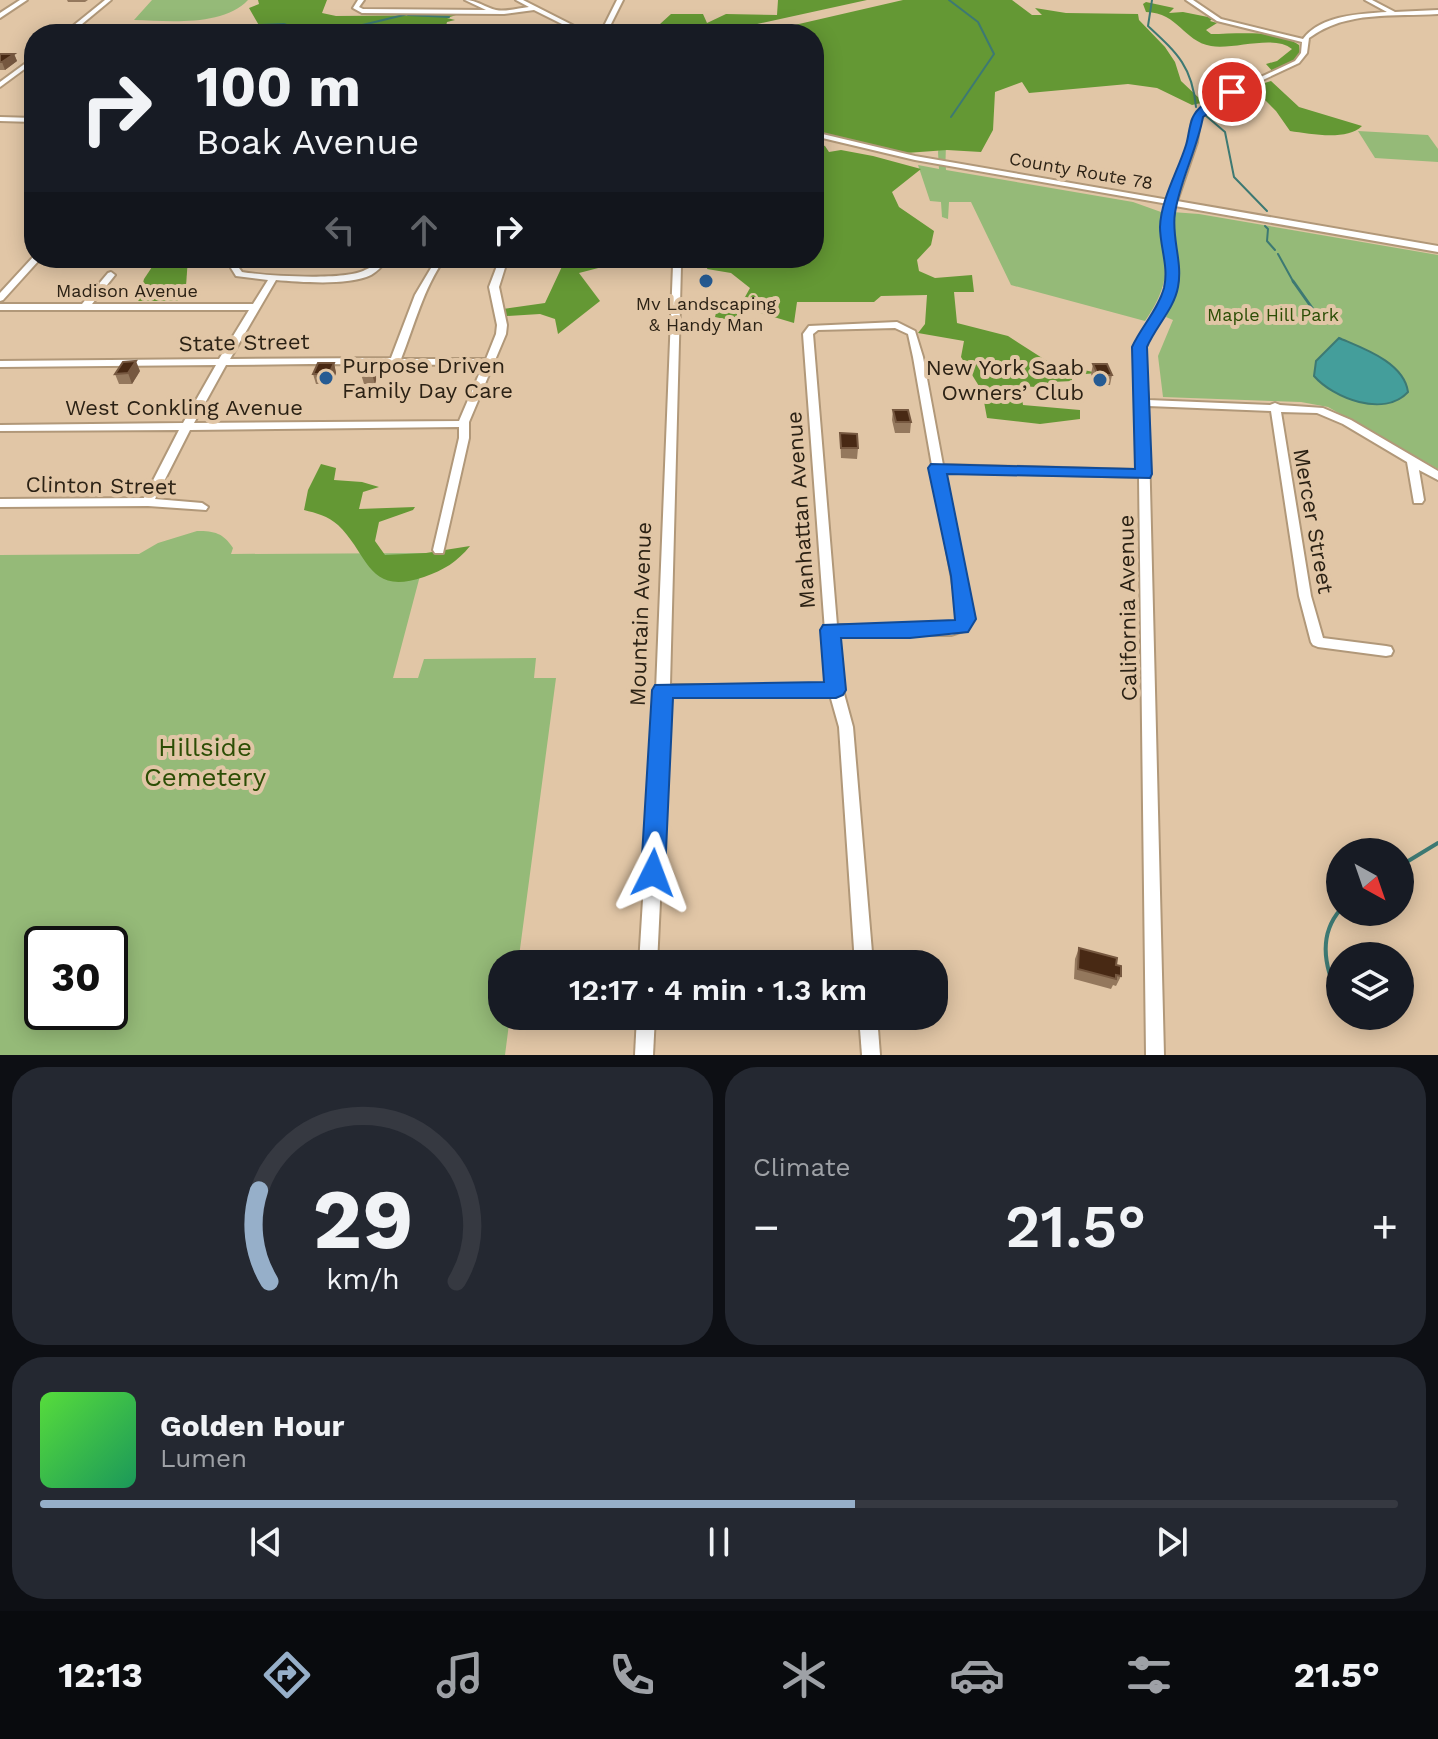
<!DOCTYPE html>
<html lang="en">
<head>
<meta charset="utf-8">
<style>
	body { margin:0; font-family:"Work Sans",sans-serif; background:#242831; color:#f1f3f6; height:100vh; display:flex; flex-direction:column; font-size:30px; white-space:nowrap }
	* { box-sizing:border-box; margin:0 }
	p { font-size:26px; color:#9ea1a6 }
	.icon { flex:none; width:44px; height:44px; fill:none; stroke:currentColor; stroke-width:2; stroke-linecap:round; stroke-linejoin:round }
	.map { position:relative; height:1055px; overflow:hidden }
	.sheet { display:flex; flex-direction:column; gap:12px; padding:12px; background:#0d0f14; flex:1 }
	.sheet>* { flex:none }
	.guide { position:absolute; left:24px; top:24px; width:800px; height:244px; border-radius:32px; box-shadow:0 4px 20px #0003; background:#171b24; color:#f1f3f6; overflow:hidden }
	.needle { width:52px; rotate:140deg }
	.fabs { position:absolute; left:1326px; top:838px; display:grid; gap:16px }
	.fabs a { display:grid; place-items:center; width:88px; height:88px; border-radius:50%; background:#171b24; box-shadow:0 4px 20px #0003; font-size:40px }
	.speed { position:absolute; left:24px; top:926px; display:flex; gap:16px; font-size:40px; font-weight:700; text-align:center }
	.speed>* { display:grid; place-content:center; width:104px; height:104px; border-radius:50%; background:#171b24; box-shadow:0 4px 20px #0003; line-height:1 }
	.speed .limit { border:4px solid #111; border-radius:12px; background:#fff; color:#111 }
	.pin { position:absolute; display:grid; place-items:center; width:68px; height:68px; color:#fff; margin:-34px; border:4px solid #fff; border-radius:50%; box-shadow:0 2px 8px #0007 }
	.me { position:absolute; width:88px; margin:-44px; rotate:3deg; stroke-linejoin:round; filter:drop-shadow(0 0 6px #0008) }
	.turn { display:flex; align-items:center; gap:28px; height:168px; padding:0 40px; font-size:36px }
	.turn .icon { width:104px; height:104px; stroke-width:2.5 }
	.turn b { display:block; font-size:56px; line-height:68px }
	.lanes { display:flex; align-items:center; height:76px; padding:0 40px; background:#0003; justify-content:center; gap:40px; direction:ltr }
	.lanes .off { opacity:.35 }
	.big { font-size:60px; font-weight:600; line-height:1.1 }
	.sheet .widget { flex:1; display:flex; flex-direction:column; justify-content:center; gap:12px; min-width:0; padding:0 28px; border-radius:32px; background:#242831 }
	.sheet .dial { align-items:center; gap:0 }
	.dial svg { height:208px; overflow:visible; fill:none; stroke:#363941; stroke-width:7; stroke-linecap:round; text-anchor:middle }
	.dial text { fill:#f1f3f6; stroke:none }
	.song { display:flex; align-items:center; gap:24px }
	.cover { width:96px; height:96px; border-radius:12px; background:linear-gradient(135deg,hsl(110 70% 55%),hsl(150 70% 35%)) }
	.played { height:8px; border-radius:4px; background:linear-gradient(90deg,#96afc9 60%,#363941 60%) }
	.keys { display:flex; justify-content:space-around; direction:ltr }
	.heat { display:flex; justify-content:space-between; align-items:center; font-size:44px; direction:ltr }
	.sheet .tiles { flex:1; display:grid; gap:12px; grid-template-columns:1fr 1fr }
	.widget:last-child { grid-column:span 2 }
	.trip { position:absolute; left:488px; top:950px; width:460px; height:80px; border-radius:32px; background:#171b24; box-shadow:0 4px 20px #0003; font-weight:600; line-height:80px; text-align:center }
	.dock { display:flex; height:128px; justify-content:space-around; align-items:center; background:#090b0e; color:#9ea1a6 }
	.dock .icon { width:56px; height:56px }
	.dock .on { color:#96afc9 }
	.dock b { font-size:36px; color:#f1f3f6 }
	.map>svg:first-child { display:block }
	.green { fill:#95ba78; fill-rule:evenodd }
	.forest { fill:#649834 }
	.water { fill:#449e9b; stroke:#3d7973; stroke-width:2 }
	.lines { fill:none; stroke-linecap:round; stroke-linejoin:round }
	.stream-far2 { stroke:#3d7973; stroke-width:2 }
	.stream-far1 { stroke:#3d7973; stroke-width:3 }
	.stream { stroke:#3d7973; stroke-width:4 }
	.minor-casing { stroke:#b19879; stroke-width:4 }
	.minor { fill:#fff; fill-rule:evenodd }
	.wall { fill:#94785d }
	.shaded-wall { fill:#765840 }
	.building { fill:#482914; stroke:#765840; stroke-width:2 }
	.route { fill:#1a73e8; stroke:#114b97; stroke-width:2 }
	.poi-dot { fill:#265b93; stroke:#e1c6a6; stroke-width:3 }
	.labels { text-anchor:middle; stroke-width:8; stroke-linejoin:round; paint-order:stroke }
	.far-street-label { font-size:18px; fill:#2c2215; stroke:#e1c6a6 }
	.far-poi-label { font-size:18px; fill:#2c2215; stroke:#e1c6a6 }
	.far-park-label { font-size:18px; fill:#2c4e05; stroke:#e1c6a6 }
	.street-label { font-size:22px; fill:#2c2215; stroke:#e1c6a6 }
	.poi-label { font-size:22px; fill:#2c2215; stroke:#e1c6a6; text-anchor:start }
	.near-park-label { font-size:26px; fill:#2c4e05; stroke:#e1c6a6 }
</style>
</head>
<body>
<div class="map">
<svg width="1438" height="1055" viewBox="0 0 1438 1055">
	<rect width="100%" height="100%" fill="#e1c6a6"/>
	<g class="green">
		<path d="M 152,0 L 248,0 C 223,27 167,21 134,20 Z"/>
		<path d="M 943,0 L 1007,0 C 980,53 941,109 946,170 L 1133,202 L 1161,212 C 1166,259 1174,279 1145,321 L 1011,285 L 971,202 L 949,202 L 948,219 L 942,217 L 941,202 L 930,201 L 918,165 L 939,169 L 938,152 L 951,96 Z"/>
		<polygon points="1358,131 1428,135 1438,149 1438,162 1375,158"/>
		<polygon points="1172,212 1199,214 1438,255 1438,469 1328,407 1301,402 1163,397 1158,356 1173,320 1166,317 1178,286"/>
		<path d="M 197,531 C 215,531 223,533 233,548 L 231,554 L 426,553 L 393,678 L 418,678 L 424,659 L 536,658 L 534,678 L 556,678 L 518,964 L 502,964 L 502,1016 L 510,1016 L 505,1055 L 0,1055 L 0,555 L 139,554 L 158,543 ZM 42,944 L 110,944 L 110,1012 L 42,1012 Z"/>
	</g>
	<g class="forest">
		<polygon points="258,0 327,0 322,13 336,16 456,15 447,18 455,20 447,22 444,34 264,34 249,8 259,4"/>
		<polygon points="778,0 867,0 712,34 649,34 671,14 703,14 707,23 726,14 777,15"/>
		<polygon points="903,0 1012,0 1032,15 1042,15 1035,8 1066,13 1138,14 1139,20 1165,47 1175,62 1181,81 1200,99 1201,103 1192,105 1157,88 1128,84 1029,93 1022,82 995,92 993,130 981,152 947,150 906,153 814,131 814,34 756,34"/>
		<path d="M 1146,2 L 1174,8 L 1169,13 L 1183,12 L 1213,18 L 1210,21 L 1217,23 L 1206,30 L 1211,34 C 1237,34 1277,29 1299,45 L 1300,53 L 1291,63 L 1273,72 L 1266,64 L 1277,61 L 1292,49 C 1274,34 1234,50 1211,46 C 1183,41 1179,13 1146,12 L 1143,4 Z"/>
		<path d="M 1271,81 L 1299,107 L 1362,126 C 1347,141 1311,134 1290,131 L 1276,111 L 1252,87 Z"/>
		<polygon points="814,142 825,146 829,152 841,150 873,156 921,169 892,192 899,207 934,231 931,245 917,260 919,271 935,278 972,275 974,292 954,292 957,323 1008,336 1050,363 1098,373 1072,375 1072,381 1052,382 1051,388 1020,386 1023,405 1080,410 1080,419 1040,424 987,418 982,391 961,357 964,341 918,333 925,324 927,295 881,296 874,302 797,302 794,323 750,310 729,320 715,317 717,309 740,306 750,288 731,273 707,269 710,258 814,258"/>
		<polygon points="158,258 188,258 186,286 177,301 138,301 144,279"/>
		<polygon points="566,258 581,258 581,261 606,266 579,273 600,301 558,334 555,319 540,314 507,316 503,309 545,303"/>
		<path d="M 321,464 L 336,468 L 334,480 L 362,482 L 379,487 L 363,492 L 359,509 L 415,507 L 413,510 L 379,522 L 375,541 L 385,555 L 426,553 L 470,546 C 457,562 444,570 424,577 C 367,596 370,556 338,525 C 328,516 316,513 304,510 L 308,490 Z"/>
	</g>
	<path class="water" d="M 1339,338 C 1362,348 1404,362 1408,392 C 1384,418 1333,398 1314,376 L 1316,361 Z"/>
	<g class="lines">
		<g class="stream-far2">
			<polyline points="949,0 978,22 994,54 951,117"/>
			<path d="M 1152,0 L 1148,26 C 1177,53 1192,66 1196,107"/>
			<polyline points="408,15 449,17"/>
			<polyline points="186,28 284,24 302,31 316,32 350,28 412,13"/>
			<polyline points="1205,115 1225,132 1234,177 1267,211"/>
			<polyline points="1265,226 1268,229 1267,241 1275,250"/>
			<polyline points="1278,254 1294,283"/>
		</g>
		<polyline class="stream-far1" points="1293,281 1317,315"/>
		<g class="stream">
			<polyline points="1400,866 1438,843"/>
			<path d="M 1340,910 C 1317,937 1325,970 1340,999"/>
		</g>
		<g class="minor-casing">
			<g id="minor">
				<polygon points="20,0 27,0 0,18 0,13"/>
				<polygon points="105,0 111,0 70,34 63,34"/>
				<path d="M 358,0 L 364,0 L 359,7 L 363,9 L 486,10 L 465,0 C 477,0 486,8 496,10 C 506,12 519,8 529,7 L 516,0 L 523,0 L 590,34 L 582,34 L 534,10 L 504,14 L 362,13 L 353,8 Z"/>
				<polygon points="617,0 623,0 606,34 600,34"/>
				<path d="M 1186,0 L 1193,0 L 1221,19 L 1303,39 C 1321,15 1359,14 1387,12 L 1365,0 L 1372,0 L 1395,12 L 1438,10 L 1438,14 C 1394,17 1347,10 1309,38 L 1307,53 L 1299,63 L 1220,100 L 1204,113 L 1200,121 L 1197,142 L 1177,201 L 1438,246 L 1438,252 L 1175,206 C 1166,233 1180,261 1175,287 C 1171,309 1153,323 1146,343 C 1142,357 1147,385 1148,400 L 1270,405 L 1275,403 L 1280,405 L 1323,408 L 1351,420 L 1438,471 L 1438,480 L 1419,470 L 1424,500 L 1422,503 L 1414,503 L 1407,462 L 1343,424 L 1317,413 L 1281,412 L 1311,596 L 1323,638 L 1386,646 L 1391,647 L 1393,651 L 1391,655 L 1386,656 L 1318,647 L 1313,645 L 1311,642 L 1299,596 L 1271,411 L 1148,406 L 1164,1055 L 1146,1055 L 1139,477 L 945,472 L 973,619 L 966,630 L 951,635 L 838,635 L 843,690 L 853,727 L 873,964 L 855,964 L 839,727 L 830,695 L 670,695 L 657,964 L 639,964 L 656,690 L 673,266 L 677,263 L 681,266 L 670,685 L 829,685 L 803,334 L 809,326 L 897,322 L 915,331 L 923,357 L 943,465 L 1139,470 L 1135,347 C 1144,327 1163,308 1166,286 C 1170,258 1158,231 1168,204 L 915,160 L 814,136 L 814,132 L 915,156 L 1169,200 L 1189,142 L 1192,121 L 1199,111 L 1216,98 L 1295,61 L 1301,53 L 1302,42 L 1217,21 ZM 895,328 L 908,334 L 913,357 L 959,619 L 956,624 L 951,625 L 837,625 L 813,334 L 818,330 Z"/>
				<polygon points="34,57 34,62 0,87 0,82"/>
				<polygon points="0,117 34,118 34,122 0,121"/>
				<polygon points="34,256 34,258 41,258 3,300 0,301 0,293"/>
				<path d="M 235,258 L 243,258 L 239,268 L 242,272 C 266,276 345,281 365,270 C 371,268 376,263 380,258 L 389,258 C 384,264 378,271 371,275 C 348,286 302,282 276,280 L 230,359 L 391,358 L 415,295 L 437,258 L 445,258 C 423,289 415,324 401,359 L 486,359 L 496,334 L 497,325 L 489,287 L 500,258 L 508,258 L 499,287 L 507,325 L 506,334 L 469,422 L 469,438 L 443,553 L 435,553 L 433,550 L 459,438 L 459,427 L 190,430 L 155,499 L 202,503 L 208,507 L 206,510 L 148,506 L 0,507 L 0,499 L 144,498 L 179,430 L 0,431 L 0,425 L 183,423 L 216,365 L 0,367 L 0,361 L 219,359 L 249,310 L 0,310 L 0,304 L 82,304 L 108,273 L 111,272 L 115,275 L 92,304 L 253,304 L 268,280 L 236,276 L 231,268 ZM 310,364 L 483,365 L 459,421 L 194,423 L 226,365 Z"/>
				<polygon points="637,1016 655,1016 653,1055 635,1055"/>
				<polygon points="859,1016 877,1016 880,1055 862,1055"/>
			</g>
		</g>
		<use href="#minor" class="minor"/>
	</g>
	<g class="wall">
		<polygon points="67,0 88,0 85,2 68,2"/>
		<polygon points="0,54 14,54 17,61 5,70 0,70"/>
		<polygon points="334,363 336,373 332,384 316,384 313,374"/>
		<polygon points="376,363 378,373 375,384 364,384 361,374"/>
		<polygon points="1093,364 1112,375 1110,385 1096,385 1091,374"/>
		<polygon points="140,371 132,384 119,384 115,374"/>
		<polygon points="893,410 911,422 910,433 895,433 892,420"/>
		<polygon points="840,433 858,448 857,459 841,458"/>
		<polygon points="1079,948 1121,976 1116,986 1113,985 1111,989 1074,979 1075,959"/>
	</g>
	<g class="shaded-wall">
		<polygon points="14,54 17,61 5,70 2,62"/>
		<polygon points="136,361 140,371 132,384 128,373"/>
		<polygon points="334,363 336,373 332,384 329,374"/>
		<polygon points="376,363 378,373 375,384 372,374"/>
	</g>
	<g class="building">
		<polygon points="0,54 14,54 2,62 0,62"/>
		<polygon points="136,361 128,373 115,374 123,362"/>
		<polygon points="318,363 334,363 329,374 313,374"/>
		<polygon points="365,363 376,363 372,374 361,374"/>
		<polygon points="1093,364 1107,364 1112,375 1098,375"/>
		<polygon points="893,410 908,410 911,422 896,422"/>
		<polygon points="840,433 857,434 858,448 841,448"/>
		<polygon points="1079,948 1117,958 1116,965 1121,966 1121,976 1116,975 1116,979 1078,969"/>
	</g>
	<path class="route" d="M 1229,90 L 1237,92 L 1203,117 C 1197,150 1180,180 1175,213 C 1171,237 1183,262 1178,287 C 1174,309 1156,326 1147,347 L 1152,474 L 1150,478 L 947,474 L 976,619 L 968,632 L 910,638 L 841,638 L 846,690 L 843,695 L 836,698 L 673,698 L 665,873 L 662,880 L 653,884 L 645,880 L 641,873 L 652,690 L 655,685 L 824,682 L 820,630 L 823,625 L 955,620 L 951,576 L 928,468 L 931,464 L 1135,469 L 1132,347 C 1141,327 1158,310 1164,288 C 1169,267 1160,247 1160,227 C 1161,199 1178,171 1186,145 C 1189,136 1189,123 1194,115 C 1201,103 1217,96 1229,90 Z"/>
	<g class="poi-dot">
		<circle cx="706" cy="281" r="8"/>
		<circle cx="326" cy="378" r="8"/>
		<circle cx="1100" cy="380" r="8"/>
	</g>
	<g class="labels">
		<g class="far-street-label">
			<text transform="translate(1081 171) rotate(10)" y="6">County Route 78</text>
			<text x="127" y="297">Madison Avenue</text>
		</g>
		<g class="far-poi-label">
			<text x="706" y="310">Mv Landscaping<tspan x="706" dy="21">&amp; Handy Man</tspan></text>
		</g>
		<g class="far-park-label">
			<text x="1273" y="321">Maple Hill Park</text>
		</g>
		<g class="street-label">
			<text transform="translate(244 342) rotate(-1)" y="8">State Street</text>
			<text x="184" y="415">West Conkling Avenue</text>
			<text transform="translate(101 485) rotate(1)" y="8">Clinton Street</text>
			<text transform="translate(800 510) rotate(-94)" y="8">Manhattan Avenue</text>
			<text transform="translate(1314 521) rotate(80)" y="8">Mercer Street</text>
			<text transform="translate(1127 608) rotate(-91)" y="8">California Avenue</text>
			<text transform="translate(640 614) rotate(-88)" y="8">Mountain Avenue</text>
		</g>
		<g class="poi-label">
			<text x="342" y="373">Purpose Driven<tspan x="342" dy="25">Family Day Care</tspan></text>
			<text x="1084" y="375" text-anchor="end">New York Saab<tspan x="1084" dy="25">Owners’ Club</tspan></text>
		</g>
		<g class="near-park-label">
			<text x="205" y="756">Hillside<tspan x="205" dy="30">Cemetery</tspan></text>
		</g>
	</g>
</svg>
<div class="fabs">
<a><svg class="needle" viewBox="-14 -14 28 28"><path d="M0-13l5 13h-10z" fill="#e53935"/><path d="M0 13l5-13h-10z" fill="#9ea1a6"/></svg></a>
<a><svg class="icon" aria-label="layers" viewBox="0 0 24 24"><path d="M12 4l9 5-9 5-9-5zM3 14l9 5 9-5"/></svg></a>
</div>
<div class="speed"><div class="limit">30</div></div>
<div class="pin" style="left:1232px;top:92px;background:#d93025"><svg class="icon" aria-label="arrive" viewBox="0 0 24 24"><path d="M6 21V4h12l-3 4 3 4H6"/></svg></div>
<svg class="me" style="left:653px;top:873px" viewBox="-20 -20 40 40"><path d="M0-17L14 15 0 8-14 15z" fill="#1a73e8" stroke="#fff" stroke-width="4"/></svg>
<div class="trip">12:17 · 4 min · 1.3 km</div>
<div class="guide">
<div class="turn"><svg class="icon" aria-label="right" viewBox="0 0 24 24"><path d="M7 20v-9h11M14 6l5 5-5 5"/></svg><div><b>100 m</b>Boak Avenue</div></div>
<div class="lanes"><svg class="icon off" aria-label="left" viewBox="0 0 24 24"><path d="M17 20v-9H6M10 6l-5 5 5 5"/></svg><svg class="icon off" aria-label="ahead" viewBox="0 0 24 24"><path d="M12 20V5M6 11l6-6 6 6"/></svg><svg class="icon" aria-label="right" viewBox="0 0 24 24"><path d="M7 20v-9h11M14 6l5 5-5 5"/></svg></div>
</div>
</div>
<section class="sheet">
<div class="tiles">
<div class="widget dial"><svg viewBox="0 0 100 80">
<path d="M14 69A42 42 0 1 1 86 69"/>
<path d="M14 69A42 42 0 0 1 10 34" stroke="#96afc9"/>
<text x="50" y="56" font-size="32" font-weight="700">29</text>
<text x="50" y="72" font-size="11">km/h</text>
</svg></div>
<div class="widget"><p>Climate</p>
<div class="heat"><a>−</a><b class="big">21.5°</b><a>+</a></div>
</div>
<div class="widget">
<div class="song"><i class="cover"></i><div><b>Golden Hour</b><p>Lumen</p></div></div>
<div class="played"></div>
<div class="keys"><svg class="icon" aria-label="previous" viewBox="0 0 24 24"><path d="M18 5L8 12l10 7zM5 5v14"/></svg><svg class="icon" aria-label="pause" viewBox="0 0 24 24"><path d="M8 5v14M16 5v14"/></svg><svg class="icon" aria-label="next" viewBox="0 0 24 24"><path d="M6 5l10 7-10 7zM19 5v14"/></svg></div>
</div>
</div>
</section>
<nav class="dock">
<b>12:13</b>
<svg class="icon on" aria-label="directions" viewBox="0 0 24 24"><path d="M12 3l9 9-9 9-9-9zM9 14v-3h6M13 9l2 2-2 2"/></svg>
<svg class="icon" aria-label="music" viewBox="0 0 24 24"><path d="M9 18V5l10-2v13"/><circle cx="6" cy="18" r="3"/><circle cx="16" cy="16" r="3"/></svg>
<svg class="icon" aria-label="phone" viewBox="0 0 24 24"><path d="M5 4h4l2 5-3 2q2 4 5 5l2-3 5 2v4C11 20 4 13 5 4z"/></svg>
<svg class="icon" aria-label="climate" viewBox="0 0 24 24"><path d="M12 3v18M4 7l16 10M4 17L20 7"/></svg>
<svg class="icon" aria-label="car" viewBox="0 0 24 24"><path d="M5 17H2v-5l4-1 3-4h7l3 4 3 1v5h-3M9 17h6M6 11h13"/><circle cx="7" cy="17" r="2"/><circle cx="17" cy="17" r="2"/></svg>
<svg class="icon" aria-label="filters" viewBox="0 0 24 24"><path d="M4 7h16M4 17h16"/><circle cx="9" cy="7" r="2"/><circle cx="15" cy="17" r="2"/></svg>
<b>21.5°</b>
</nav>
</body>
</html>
